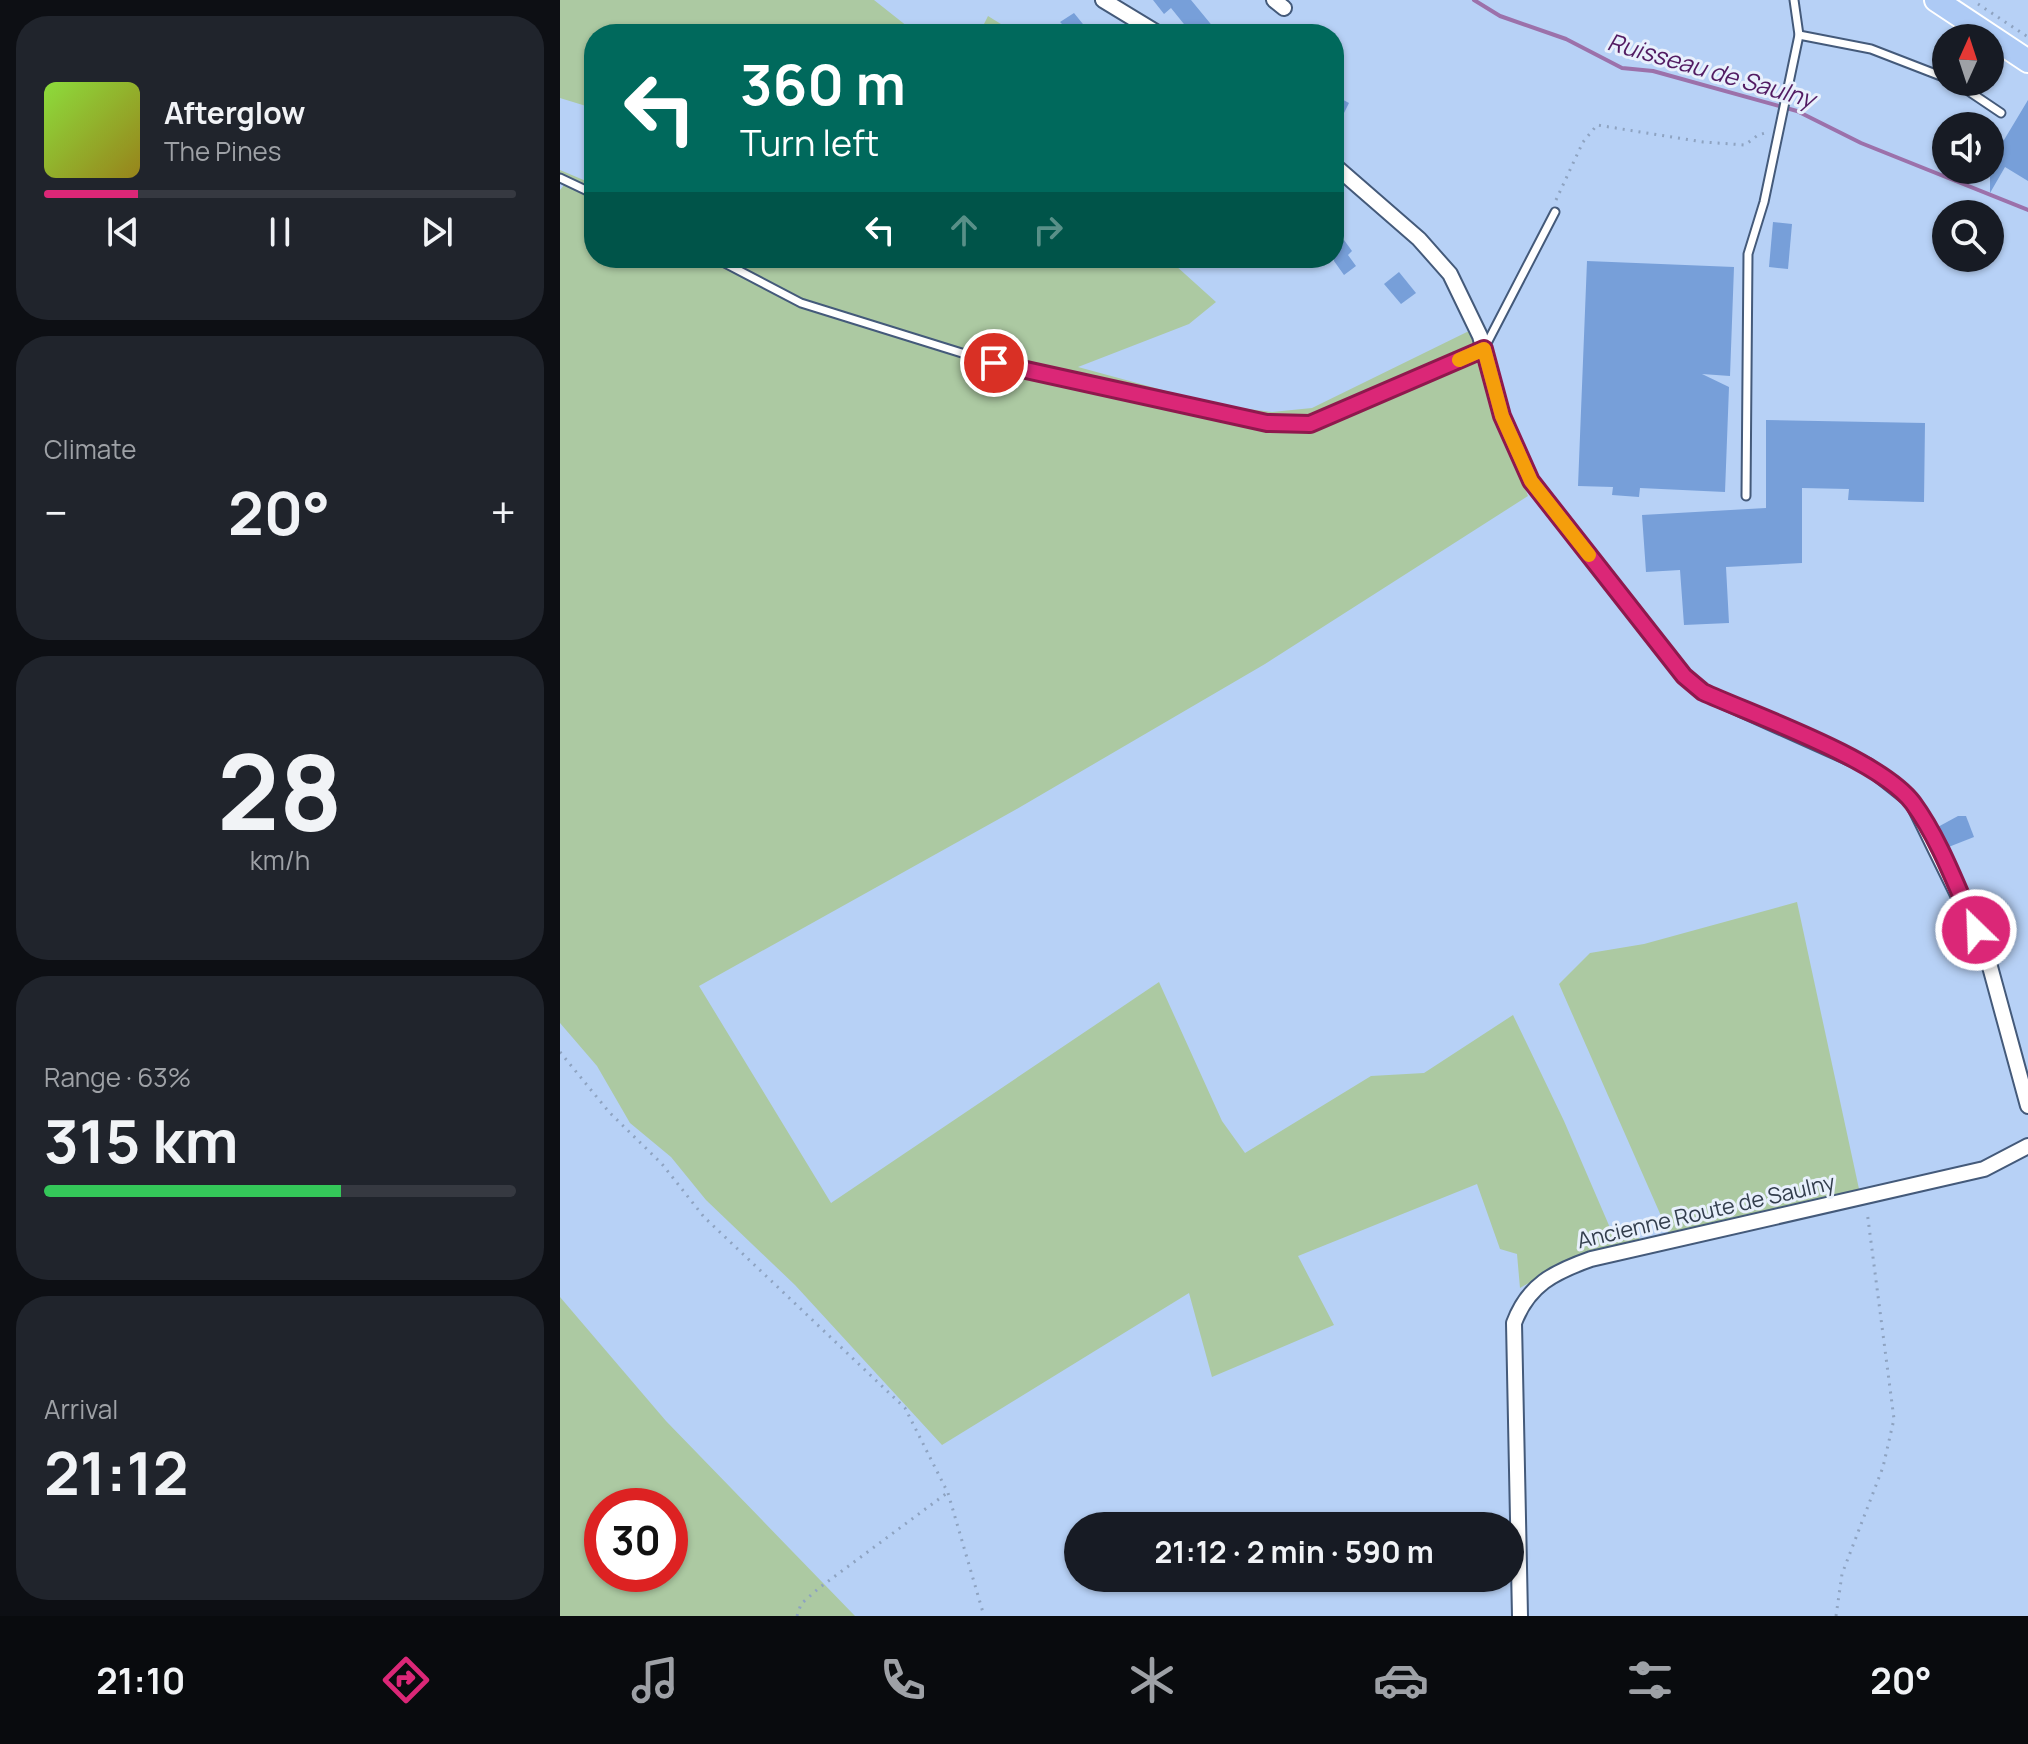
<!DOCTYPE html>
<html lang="en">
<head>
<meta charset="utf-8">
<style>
	body { margin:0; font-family:Manrope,sans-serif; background:#20242c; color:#f1f3f6; height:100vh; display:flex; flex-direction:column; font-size:30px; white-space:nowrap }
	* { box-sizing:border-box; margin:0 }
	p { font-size:26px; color:#9ea1a6 }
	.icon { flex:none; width:44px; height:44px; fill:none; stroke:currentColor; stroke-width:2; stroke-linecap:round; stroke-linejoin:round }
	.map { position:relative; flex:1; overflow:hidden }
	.drawer { display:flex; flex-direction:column; gap:16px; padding:16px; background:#0d0f14; width:560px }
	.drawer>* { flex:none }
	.banner { position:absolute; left:24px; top:24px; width:760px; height:244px; border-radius:32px; box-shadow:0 2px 6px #0004; background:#00695c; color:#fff; overflow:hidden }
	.needle { width:52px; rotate:3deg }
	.controls { position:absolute; left:1372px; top:24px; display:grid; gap:16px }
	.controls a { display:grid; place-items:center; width:72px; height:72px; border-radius:50%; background:#171b24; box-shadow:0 2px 6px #0004; font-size:40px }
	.speed { position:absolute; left:24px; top:1488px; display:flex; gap:16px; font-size:40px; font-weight:700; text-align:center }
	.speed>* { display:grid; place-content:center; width:104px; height:104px; border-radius:50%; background:#171b24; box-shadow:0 2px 6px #0004; line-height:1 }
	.speed .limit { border:12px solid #d22; background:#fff; color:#111 }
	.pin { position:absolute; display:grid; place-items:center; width:68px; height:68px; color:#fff; margin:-34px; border:4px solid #fff; border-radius:50%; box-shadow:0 2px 8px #0007 }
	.me { position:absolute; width:88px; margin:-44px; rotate:336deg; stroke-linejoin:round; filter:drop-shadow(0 0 6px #0008) }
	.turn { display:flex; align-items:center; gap:28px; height:168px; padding:0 24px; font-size:36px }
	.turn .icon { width:104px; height:104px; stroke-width:2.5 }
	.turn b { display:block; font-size:56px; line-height:68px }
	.lanes { display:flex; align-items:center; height:76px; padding:0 24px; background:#0003; justify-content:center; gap:40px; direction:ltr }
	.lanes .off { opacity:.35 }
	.big { font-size:60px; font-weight:700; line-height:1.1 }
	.drawer .tile { flex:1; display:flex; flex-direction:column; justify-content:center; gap:12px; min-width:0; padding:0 28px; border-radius:32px; background:#20242c }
	.drawer .dial { align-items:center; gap:0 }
	.dial b { font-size:104px; line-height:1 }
	.song { display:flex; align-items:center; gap:24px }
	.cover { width:96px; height:96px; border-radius:12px; background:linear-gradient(135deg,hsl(90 70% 55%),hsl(50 70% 35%)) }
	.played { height:8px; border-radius:4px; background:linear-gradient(90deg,#db2777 20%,#363941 20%) }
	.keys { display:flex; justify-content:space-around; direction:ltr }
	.heat { display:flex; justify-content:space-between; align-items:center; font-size:44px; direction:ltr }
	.charge { height:12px; border-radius:6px; background:linear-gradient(90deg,#34c759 63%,#363941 0) }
	.trip { position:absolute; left:504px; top:1512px; width:460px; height:80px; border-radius:40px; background:#171b24; box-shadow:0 2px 6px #0004; font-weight:700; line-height:80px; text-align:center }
	.tabs { display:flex; height:128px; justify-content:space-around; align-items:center; background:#090b0e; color:#9ea1a6 }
	.tabs .icon { width:56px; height:56px }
	.tabs .selected { color:#db2777 }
	.tabs b { font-size:36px; color:#f1f3f6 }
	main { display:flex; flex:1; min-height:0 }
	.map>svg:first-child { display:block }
	.green { fill:#acc9a2; fill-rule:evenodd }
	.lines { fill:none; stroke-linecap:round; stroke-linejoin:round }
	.stream { stroke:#9c71aa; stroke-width:4 }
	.building { fill:#779fd9 }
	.service-casing { stroke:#445a7a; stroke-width:11 }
	.minor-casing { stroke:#445a7a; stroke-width:18 }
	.primary-casing { stroke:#fff; stroke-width:26 }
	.path { stroke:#8ea3c1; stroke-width:3; stroke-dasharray:2 6; stroke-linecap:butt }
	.service { stroke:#fff; stroke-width:7 }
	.minor { stroke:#fff; stroke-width:14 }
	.primary { stroke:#adcaf5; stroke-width:22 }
	.route-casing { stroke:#8e194d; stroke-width:20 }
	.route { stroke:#db2777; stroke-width:14 }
	.slow { stroke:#f59e0b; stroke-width:14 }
	.labels { text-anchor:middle; stroke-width:6; stroke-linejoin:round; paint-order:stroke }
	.street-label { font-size:22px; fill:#333e4d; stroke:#e8f0fc }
	.water-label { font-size:24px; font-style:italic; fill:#521b62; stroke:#e8f0fc }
</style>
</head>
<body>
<main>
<section class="drawer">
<div class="tile">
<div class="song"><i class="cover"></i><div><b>Afterglow</b><p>The Pines</p></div></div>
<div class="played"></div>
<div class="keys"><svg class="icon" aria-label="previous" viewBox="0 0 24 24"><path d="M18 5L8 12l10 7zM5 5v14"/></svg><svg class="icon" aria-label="pause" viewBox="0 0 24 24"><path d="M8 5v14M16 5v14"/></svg><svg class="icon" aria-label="next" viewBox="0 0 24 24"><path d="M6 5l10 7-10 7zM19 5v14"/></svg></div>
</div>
<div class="tile"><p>Climate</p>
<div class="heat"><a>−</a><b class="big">20°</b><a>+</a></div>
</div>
<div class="tile dial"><b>28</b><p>km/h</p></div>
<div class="tile"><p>Range · 63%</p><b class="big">315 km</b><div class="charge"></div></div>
<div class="tile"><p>Arrival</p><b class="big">21:12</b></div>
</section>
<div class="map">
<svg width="1468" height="1616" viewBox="0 0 1468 1616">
	<rect width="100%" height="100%" fill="#b7d1f6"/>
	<g class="green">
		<polygon points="0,0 314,0 357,34 34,34 34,118 26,106 0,98"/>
		<polygon points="428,16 457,34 419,34"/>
		<polygon points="0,170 33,184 34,178 34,258 617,258 615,265 656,302 629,324 518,367 658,405 712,412 752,408 911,330 940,423 968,496 705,664 455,810 139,986 271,1203 599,982 662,1121 685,1153 811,1076 864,1073 953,1015 1004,1121 1054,1237 1077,1233 1081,1242 1006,1262 960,1288 957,1254 940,1249 917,1184 738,1256 774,1325 652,1377 629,1293 382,1445 235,1285 146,1200 111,1157 70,1123 37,1066 0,1023 0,190 4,185 0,183"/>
		<polygon points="1237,902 1299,1189 1109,1234 999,984 1030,953 1084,944"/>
		<path d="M 0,1297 L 106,1421 L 295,1616 L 0,1616 ZM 42,1506 L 110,1506 L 110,1574 L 42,1574 Z"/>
	</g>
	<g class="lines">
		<polyline class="stream" points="914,0 940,16 1006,39 1062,68 1093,71 1237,111 1301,143 1468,210"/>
	</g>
	<g class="building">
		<polygon points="593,0 631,0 659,34 632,34 611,8 604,14"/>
		<polygon points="514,13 531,34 491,34 504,26 500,22"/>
		<polygon points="774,95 789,103 774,133"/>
		<polygon points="1468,100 1468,181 1445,167 1430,193 1430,131 1444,140"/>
		<polygon points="1213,222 1232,224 1228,269 1209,267"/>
		<polygon points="784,240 792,251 788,255 796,266 784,275 774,261 774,247"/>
		<polygon points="1027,261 1174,267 1170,376 1142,374 1169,387 1165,492 1080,488 1079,497 1052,495 1053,487 1018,486"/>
		<polygon points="839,272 856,293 841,304 824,284"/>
		<polygon points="1206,420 1365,423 1364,502 1288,500 1289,489 1242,488 1242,563 1166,567 1169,623 1124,625 1120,570 1086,572 1082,515 1206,508"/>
		<polygon points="1398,816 1406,816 1414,837 1386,848 1376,828"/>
	</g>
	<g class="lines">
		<g class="service-casing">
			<g id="service">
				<polyline points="1239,35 1311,49 1386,78"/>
				<polyline points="1395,82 1441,113"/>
				<polyline points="0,178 34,194"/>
				<polyline points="155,258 241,303 434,363 707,423 750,424 924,349 995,212"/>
				<polyline points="1186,496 1188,254 1204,202 1239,35 1234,0"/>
			</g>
		</g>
		<g class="minor-casing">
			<g id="minor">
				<polyline points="543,0 599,34"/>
				<polyline points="714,0 724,8"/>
				<polyline points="774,165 859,239 890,274 920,336 942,416 971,481 1124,676 1143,692 1308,766 1352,801 1426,952 1468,1106"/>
				<path d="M 960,1616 L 954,1323 C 968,1285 994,1272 1031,1259 L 1424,1169 L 1468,1146"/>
			</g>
		</g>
		<g class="primary-casing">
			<polyline id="primary" points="1376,0 1468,61"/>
		</g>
		<g class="path">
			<polyline points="1418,4 1468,37"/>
			<polyline points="996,200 1023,142 1037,125 1143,142 1185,145 1198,135 1209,132"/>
			<polyline points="0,1052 49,1112 102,1164 144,1217 345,1408 388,1493 424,1616"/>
			<polyline points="237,1616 241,1604 259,1588 387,1493"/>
			<polyline points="1276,1616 1282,1574 1323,1467 1334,1419 1307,1211"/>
		</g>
		<use href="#service" class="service"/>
		<use href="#minor" class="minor"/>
		<use href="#primary" class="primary"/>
	</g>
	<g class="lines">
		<g class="route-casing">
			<path id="route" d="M 434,363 L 707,423 L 750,424 L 924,349 L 942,416 L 971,481 L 1124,676 L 1143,692 C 1196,716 1320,759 1353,803 C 1380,840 1397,888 1416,930"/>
		</g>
		<use href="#route" class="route"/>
		<polyline class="slow" points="899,360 924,349 942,416 971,481 1029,555"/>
	</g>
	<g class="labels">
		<g class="street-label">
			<text transform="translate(1146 1211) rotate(-13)" y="8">Ancienne Route de Saulny</text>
		</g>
		<g class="water-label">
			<text transform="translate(1151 71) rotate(16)" y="8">Ruisseau de Saulny</text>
		</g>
	</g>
</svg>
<div class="controls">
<a><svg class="needle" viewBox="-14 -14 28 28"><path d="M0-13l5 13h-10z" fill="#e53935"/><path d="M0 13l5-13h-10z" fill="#9ea1a6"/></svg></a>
<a><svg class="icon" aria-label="sound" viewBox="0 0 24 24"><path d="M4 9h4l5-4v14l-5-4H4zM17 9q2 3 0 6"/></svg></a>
<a><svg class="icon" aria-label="search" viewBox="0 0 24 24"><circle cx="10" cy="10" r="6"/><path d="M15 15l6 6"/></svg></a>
</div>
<div class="speed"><div class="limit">30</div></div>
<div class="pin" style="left:434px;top:363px;background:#d93025"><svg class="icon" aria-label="arrive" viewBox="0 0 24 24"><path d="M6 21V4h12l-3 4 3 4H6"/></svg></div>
<svg class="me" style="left:1416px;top:930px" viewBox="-20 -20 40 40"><circle r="17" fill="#db2777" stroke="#fff" stroke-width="3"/><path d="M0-11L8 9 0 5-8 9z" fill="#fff"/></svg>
<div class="trip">21:12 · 2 min · 590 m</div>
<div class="banner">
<div class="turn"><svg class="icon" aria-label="left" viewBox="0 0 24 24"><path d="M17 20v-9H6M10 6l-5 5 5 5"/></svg><div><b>360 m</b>Turn left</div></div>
<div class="lanes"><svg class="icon" aria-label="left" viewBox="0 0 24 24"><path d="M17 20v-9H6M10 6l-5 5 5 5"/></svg><svg class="icon off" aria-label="ahead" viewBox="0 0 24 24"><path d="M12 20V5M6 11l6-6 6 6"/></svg><svg class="icon off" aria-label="right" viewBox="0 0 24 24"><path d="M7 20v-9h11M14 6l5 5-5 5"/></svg></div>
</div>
</div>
</main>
<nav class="tabs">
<b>21:10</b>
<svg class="icon selected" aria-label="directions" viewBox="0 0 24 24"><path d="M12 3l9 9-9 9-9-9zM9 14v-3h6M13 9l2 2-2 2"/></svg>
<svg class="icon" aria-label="music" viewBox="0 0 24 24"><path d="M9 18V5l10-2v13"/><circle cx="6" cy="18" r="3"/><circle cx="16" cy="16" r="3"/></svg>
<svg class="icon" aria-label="phone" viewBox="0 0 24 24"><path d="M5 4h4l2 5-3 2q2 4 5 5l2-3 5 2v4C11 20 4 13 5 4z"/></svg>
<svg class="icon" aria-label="climate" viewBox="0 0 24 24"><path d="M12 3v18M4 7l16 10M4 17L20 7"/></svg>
<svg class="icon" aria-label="car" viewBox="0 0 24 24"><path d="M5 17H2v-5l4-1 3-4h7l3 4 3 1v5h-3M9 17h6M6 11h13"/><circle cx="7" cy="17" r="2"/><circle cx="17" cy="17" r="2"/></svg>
<svg class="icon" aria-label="filters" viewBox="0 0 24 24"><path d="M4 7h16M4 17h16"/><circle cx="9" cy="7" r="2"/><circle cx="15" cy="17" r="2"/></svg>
<b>20°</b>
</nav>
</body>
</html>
